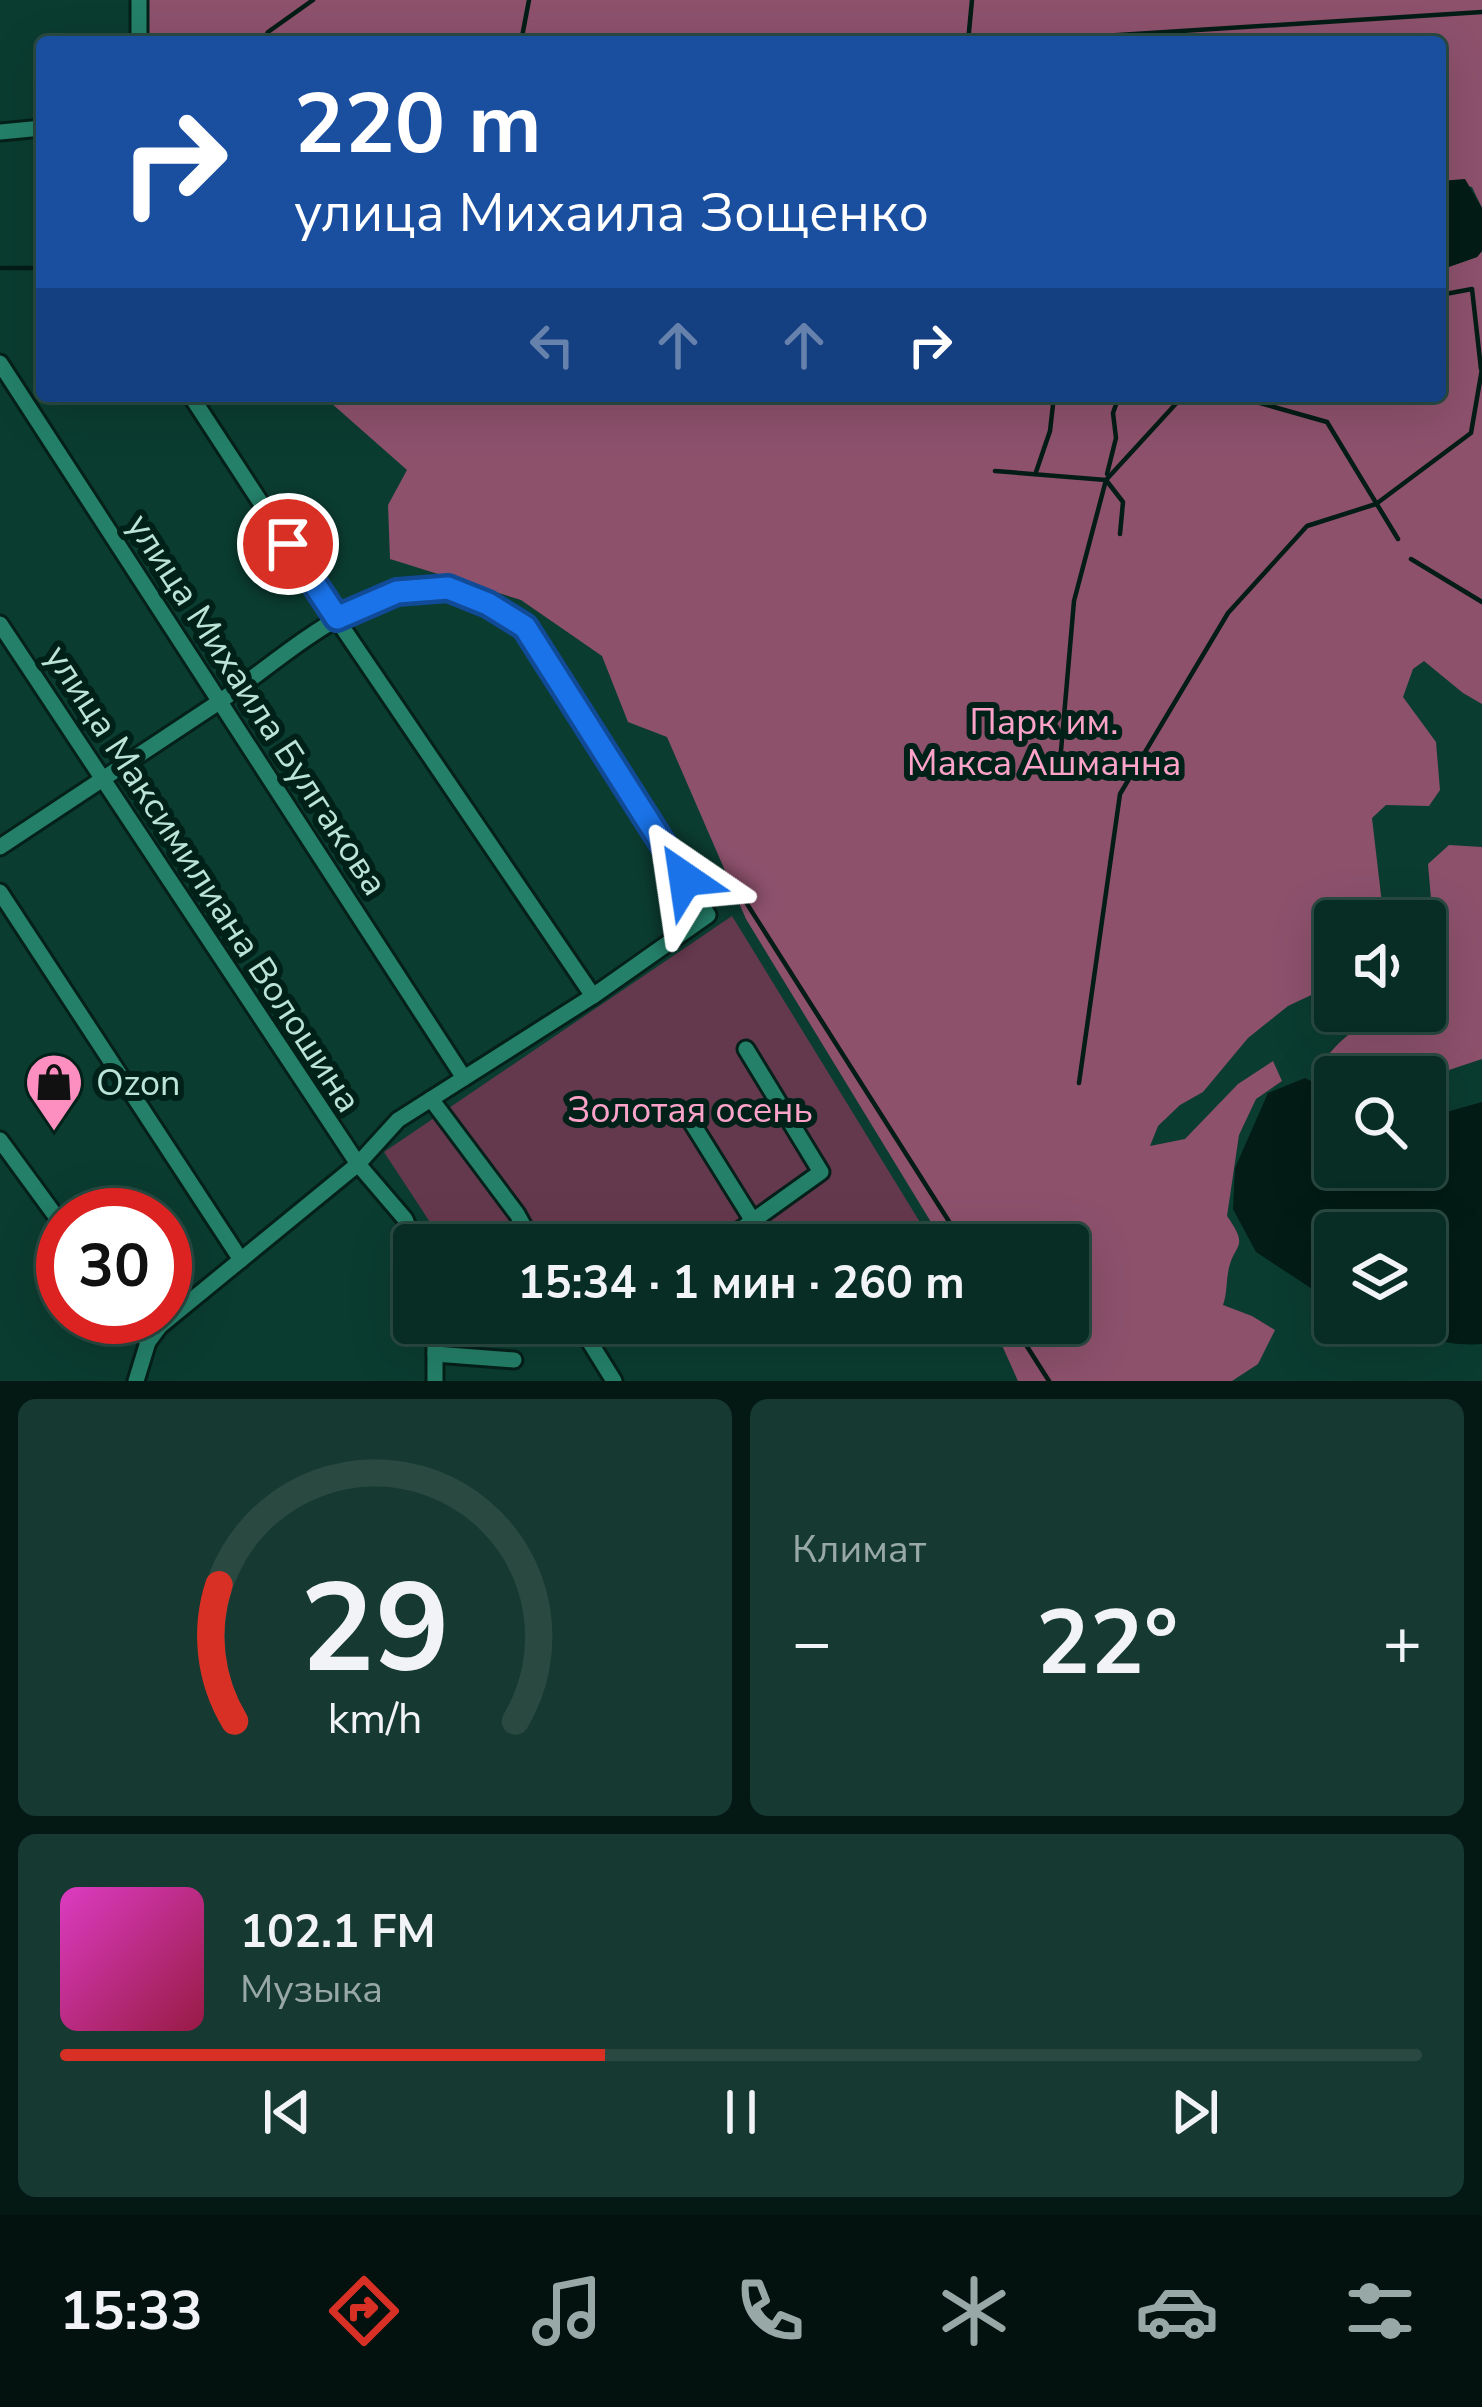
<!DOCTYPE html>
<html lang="ru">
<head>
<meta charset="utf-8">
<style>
	body { margin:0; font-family:"Nunito Sans",sans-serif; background:#163931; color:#f1f3f6; height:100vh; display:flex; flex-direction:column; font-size:45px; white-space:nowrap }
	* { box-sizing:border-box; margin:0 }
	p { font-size:39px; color:#98a8a6 }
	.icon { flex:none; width:66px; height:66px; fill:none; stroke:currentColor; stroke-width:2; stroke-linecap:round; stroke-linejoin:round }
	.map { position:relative; height:1381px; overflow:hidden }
	.drawer { display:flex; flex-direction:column; gap:18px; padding:18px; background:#041914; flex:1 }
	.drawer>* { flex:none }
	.hud { position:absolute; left:36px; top:36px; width:1410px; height:366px; border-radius:12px; box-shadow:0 12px 48px #0002,0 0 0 3px #294941; background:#1a4fa0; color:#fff; overflow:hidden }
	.controls { position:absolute; left:1314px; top:900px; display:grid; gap:24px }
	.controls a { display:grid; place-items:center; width:132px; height:132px; border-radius:12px; background:#082d24; box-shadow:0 12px 48px #0002,0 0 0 3px #294941; font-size:60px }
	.speed { position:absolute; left:36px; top:1188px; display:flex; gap:24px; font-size:60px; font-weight:700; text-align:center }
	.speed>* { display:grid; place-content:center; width:156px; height:156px; border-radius:50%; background:#082d24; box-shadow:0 12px 48px #0002,0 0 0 3px #294941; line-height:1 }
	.speed .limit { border:18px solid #d22; background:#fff; color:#111 }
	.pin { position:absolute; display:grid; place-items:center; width:102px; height:102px; color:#fff; margin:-51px; border:6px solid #fff; border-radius:50%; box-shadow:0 3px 12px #0007 }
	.me { position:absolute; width:132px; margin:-66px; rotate:328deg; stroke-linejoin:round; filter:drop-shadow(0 0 9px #0008) }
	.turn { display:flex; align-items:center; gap:42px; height:252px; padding:0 60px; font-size:54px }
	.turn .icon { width:156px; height:156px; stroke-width:2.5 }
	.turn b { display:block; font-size:84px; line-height:102px }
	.lanes { display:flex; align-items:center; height:114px; padding:0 60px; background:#0003; justify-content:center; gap:60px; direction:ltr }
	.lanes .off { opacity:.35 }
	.big { font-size:90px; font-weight:700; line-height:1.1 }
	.drawer .tile { flex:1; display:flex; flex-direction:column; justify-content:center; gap:18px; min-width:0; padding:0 42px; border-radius:18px; background:#163931 }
	.drawer .dial { align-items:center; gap:0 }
	.dial svg { height:312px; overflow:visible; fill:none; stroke:#294941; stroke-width:7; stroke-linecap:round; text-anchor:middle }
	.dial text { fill:#f1f3f6; stroke:none }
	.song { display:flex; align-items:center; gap:36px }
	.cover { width:144px; height:144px; border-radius:18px; background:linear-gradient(135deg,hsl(310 70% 55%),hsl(340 70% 35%)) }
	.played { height:12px; border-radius:6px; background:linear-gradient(90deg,#d93025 40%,#294941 40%) }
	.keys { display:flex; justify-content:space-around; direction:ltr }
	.heat { display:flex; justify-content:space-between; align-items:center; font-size:66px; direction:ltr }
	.drawer .tiles { flex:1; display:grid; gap:18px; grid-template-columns:1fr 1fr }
	.tile:last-child { grid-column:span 2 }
	.trip { position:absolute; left:393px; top:1224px; width:696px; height:120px; border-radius:12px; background:#082d24; box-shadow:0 12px 48px #0002,0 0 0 3px #294941; font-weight:700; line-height:120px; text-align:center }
	.dock { display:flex; height:192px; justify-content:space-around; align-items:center; background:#03120e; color:#98a8a6 }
	.dock .icon { width:84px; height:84px }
	.dock .selected { color:#d93025 }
	.dock b { font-size:54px; color:#f1f3f6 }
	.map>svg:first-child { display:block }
	.green { fill:#65394d }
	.forest { fill:#8d516c }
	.water { fill:#031c15 }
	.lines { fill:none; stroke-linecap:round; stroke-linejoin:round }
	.stream { stroke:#031c15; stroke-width:4.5 }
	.minor-casing { stroke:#052019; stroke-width:21 }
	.minor { stroke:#248069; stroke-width:15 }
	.route-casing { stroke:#114b97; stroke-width:30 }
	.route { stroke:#1a73e8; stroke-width:21 }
	.labels { text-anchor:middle; stroke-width:12; stroke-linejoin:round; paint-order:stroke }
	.street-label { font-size:36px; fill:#bbe4d6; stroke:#002118 }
	.park-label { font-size:36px; fill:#fda3ca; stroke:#002118 }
	.poi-label { font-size:36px; fill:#bbe4d6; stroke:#002118; text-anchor:start }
</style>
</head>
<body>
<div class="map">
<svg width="1482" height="1381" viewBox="0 0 1482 1381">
	<rect width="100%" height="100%" fill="#0b3c30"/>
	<polygon class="green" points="732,916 934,1245 445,1245 384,1152"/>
	<g class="forest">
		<polygon points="149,0 1482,0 1482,208 1472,187 1440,181 1440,42 148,42"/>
		<path d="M 1482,251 L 1482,704 L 1463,693 L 1424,661 L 1413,669 L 1403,697 L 1436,742 L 1440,790 L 1429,806 L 1386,805 L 1372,818 L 1384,921 L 1335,921 L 1335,1011 L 1370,1011 L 1327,1033 L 1312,1017 L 1325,994 L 1324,989 L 1288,1006 L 1248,1038 L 1203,1092 L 1180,1105 L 1158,1126 L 1150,1146 L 1185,1139 L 1238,1084 L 1273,1061 L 1282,1081 L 1256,1099 L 1239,1135 L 1227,1216 C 1251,1250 1233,1242 1228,1273 C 1226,1285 1227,1293 1223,1305 L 1252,1316 L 1275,1330 L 1258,1364 L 1232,1381 L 1018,1381 L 992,1323 L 1068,1323 L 1068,1245 L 945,1245 L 746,919 L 667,737 L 628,722 L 602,656 L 521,600 L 390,559 L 388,505 L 407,470 L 330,402 L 327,396 L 1440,396 L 1440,270 L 1477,257 Z"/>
		<path d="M 1449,845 L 1482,847 L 1482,1059 L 1425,1078 L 1354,1077 L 1326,1068 L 1323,1061 C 1352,1027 1359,1023 1404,1025 L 1410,1018 L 1406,1011 L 1425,1011 L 1425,929 L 1433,922 L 1428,864 Z"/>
	</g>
	<g class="water">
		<polygon points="1465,179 1482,208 1482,251 1477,257 1440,270 1440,181"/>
		<path d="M 1305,1078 L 1335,1093 L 1335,1167 L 1425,1167 L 1425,1118 L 1482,1102 L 1482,1344 C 1452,1347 1404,1335 1376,1323 L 1425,1323 L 1425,1233 L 1335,1233 L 1335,1304 L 1256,1252 L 1233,1209 L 1235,1168 L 1268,1093 Z"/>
	</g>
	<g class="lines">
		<g class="stream">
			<polyline points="263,42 268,32 313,0"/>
			<polyline points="521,42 529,0"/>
			<polyline points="968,42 972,0"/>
			<polyline points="1008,42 1482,12"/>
			<polyline points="0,268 42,268"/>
			<polyline points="1440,295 1472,289 1481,369"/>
			<polyline points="1235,396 1327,422 1398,539"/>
			<polyline points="995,471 1106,480 1123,502 1120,534"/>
			<polyline points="1036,472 1050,431 1054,396"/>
			<polyline points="1107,474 1116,438 1113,413 1119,396"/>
			<polyline points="1411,559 1482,602"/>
			<polyline points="1059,774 1074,601 1106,480 1183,396"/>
			<polyline points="735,885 964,1245"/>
			<polyline points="1079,1083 1120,794 1228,613 1307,526 1376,504 1471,433 1482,369"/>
			<polyline points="1012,1323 1049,1381"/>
		</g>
		<g class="minor-casing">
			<g id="minor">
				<polyline points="139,42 139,0"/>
				<polyline points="0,132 42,128"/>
				<polyline points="0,363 464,1078"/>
				<polyline points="191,396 336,618 593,996"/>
				<polyline points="0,624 358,1164 405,1219 415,1245"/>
				<path d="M 0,847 C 72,799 144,752 216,704 C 286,657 353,587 442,588 C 468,588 503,614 525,627 L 708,915 L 593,996 L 398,1120 L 358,1164 L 160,1326 L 148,1342 L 136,1381"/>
				<polyline points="0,892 241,1260"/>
				<polyline points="431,1099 517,1214 534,1245"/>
				<polyline points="687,1115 753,1221"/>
				<polyline points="0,1140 63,1226"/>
				<polyline points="719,1245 821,1172 746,1049"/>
				<polyline points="130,1317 148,1342"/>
				<polyline points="578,1323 614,1381"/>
				<polyline points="585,1337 606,1323"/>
				<polyline points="435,1354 514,1360"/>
				<polyline points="435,1381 435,1346 443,1323"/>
			</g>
		</g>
		<use href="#minor" class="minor"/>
	</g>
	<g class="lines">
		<g class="route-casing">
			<polyline id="route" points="288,544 337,618 397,592 448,588 488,604 525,627 685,879"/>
		</g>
		<use href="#route" class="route"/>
	</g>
	<defs>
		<g id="shop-pin" transform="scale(3)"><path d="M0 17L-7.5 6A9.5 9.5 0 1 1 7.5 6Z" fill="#fd8ec0" stroke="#002118"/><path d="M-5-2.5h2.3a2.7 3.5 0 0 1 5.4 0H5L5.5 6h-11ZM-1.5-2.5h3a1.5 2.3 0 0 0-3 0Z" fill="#111"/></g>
	</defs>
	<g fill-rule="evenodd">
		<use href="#shop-pin" x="54" y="1082"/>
	</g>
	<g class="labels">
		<g class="street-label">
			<text transform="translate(258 704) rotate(57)" y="13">улица Михаила Булгакова</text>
			<text transform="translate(204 878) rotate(57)" y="13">улица Максимилиана Волошина</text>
		</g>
		<g class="park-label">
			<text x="1044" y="734">Парк им.<tspan x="1044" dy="41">Макса Ашманна</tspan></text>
			<text x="690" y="1122">Золотая осень</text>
		</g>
		<g class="poi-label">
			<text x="96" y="1095">Ozon</text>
		</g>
	</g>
</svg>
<div class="controls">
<a><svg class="icon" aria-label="sound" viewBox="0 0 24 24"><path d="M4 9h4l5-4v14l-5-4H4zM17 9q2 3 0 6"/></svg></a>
<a><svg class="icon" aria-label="search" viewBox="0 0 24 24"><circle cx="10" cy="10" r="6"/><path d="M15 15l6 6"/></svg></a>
<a><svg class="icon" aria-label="layers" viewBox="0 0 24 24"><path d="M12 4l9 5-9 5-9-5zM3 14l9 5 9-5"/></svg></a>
</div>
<div class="speed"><div class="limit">30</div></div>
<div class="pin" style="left:288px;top:544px;background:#d93025"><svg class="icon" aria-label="arrive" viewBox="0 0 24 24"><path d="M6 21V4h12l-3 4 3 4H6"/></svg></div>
<svg class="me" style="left:685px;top:879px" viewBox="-20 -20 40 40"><path d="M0-17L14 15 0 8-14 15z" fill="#1a73e8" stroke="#fff" stroke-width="4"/></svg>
<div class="trip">15:34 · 1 мин · 260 m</div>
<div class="hud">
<div class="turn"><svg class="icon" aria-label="right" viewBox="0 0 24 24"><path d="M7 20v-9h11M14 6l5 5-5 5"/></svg><div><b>220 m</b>улица Михаила Зощенко</div></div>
<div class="lanes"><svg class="icon off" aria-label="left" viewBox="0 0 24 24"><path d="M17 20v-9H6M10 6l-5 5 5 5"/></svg><svg class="icon off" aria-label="ahead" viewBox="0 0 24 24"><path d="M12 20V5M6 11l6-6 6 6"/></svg><svg class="icon off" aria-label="ahead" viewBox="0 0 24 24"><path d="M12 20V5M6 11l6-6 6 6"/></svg><svg class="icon" aria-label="right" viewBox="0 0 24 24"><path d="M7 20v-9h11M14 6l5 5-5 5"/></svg></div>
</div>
</div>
<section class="drawer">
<div class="tiles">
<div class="tile dial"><svg viewBox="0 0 100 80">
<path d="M14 69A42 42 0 1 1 86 69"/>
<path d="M14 69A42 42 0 0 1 10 34" stroke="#d93025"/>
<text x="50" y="56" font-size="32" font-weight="700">29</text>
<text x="50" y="72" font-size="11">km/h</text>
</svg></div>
<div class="tile"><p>Климат</p>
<div class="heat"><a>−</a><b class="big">22°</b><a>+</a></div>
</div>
<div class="tile">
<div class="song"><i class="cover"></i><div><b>102.1 FM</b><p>Музыка</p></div></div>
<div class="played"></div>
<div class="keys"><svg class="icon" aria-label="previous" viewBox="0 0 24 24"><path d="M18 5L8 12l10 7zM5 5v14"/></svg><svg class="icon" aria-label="pause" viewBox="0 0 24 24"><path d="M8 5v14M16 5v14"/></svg><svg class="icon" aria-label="next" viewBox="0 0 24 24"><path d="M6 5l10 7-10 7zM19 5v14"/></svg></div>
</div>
</div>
</section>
<nav class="dock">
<b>15:33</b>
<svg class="icon selected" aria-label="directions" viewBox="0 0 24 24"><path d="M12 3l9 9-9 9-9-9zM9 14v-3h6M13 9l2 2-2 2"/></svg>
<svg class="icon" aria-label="music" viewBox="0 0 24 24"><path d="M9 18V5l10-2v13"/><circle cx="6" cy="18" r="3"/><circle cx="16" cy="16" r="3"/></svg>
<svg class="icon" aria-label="phone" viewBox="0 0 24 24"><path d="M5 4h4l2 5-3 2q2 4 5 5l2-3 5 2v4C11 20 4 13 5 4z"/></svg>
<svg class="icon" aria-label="climate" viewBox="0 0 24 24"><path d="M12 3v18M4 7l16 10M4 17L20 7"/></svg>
<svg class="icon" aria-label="car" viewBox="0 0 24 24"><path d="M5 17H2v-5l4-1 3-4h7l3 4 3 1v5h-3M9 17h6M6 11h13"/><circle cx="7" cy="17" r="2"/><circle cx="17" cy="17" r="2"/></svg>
<svg class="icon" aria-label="filters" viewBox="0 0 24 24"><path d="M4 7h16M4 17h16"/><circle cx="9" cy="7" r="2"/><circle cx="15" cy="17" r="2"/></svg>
</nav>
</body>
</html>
